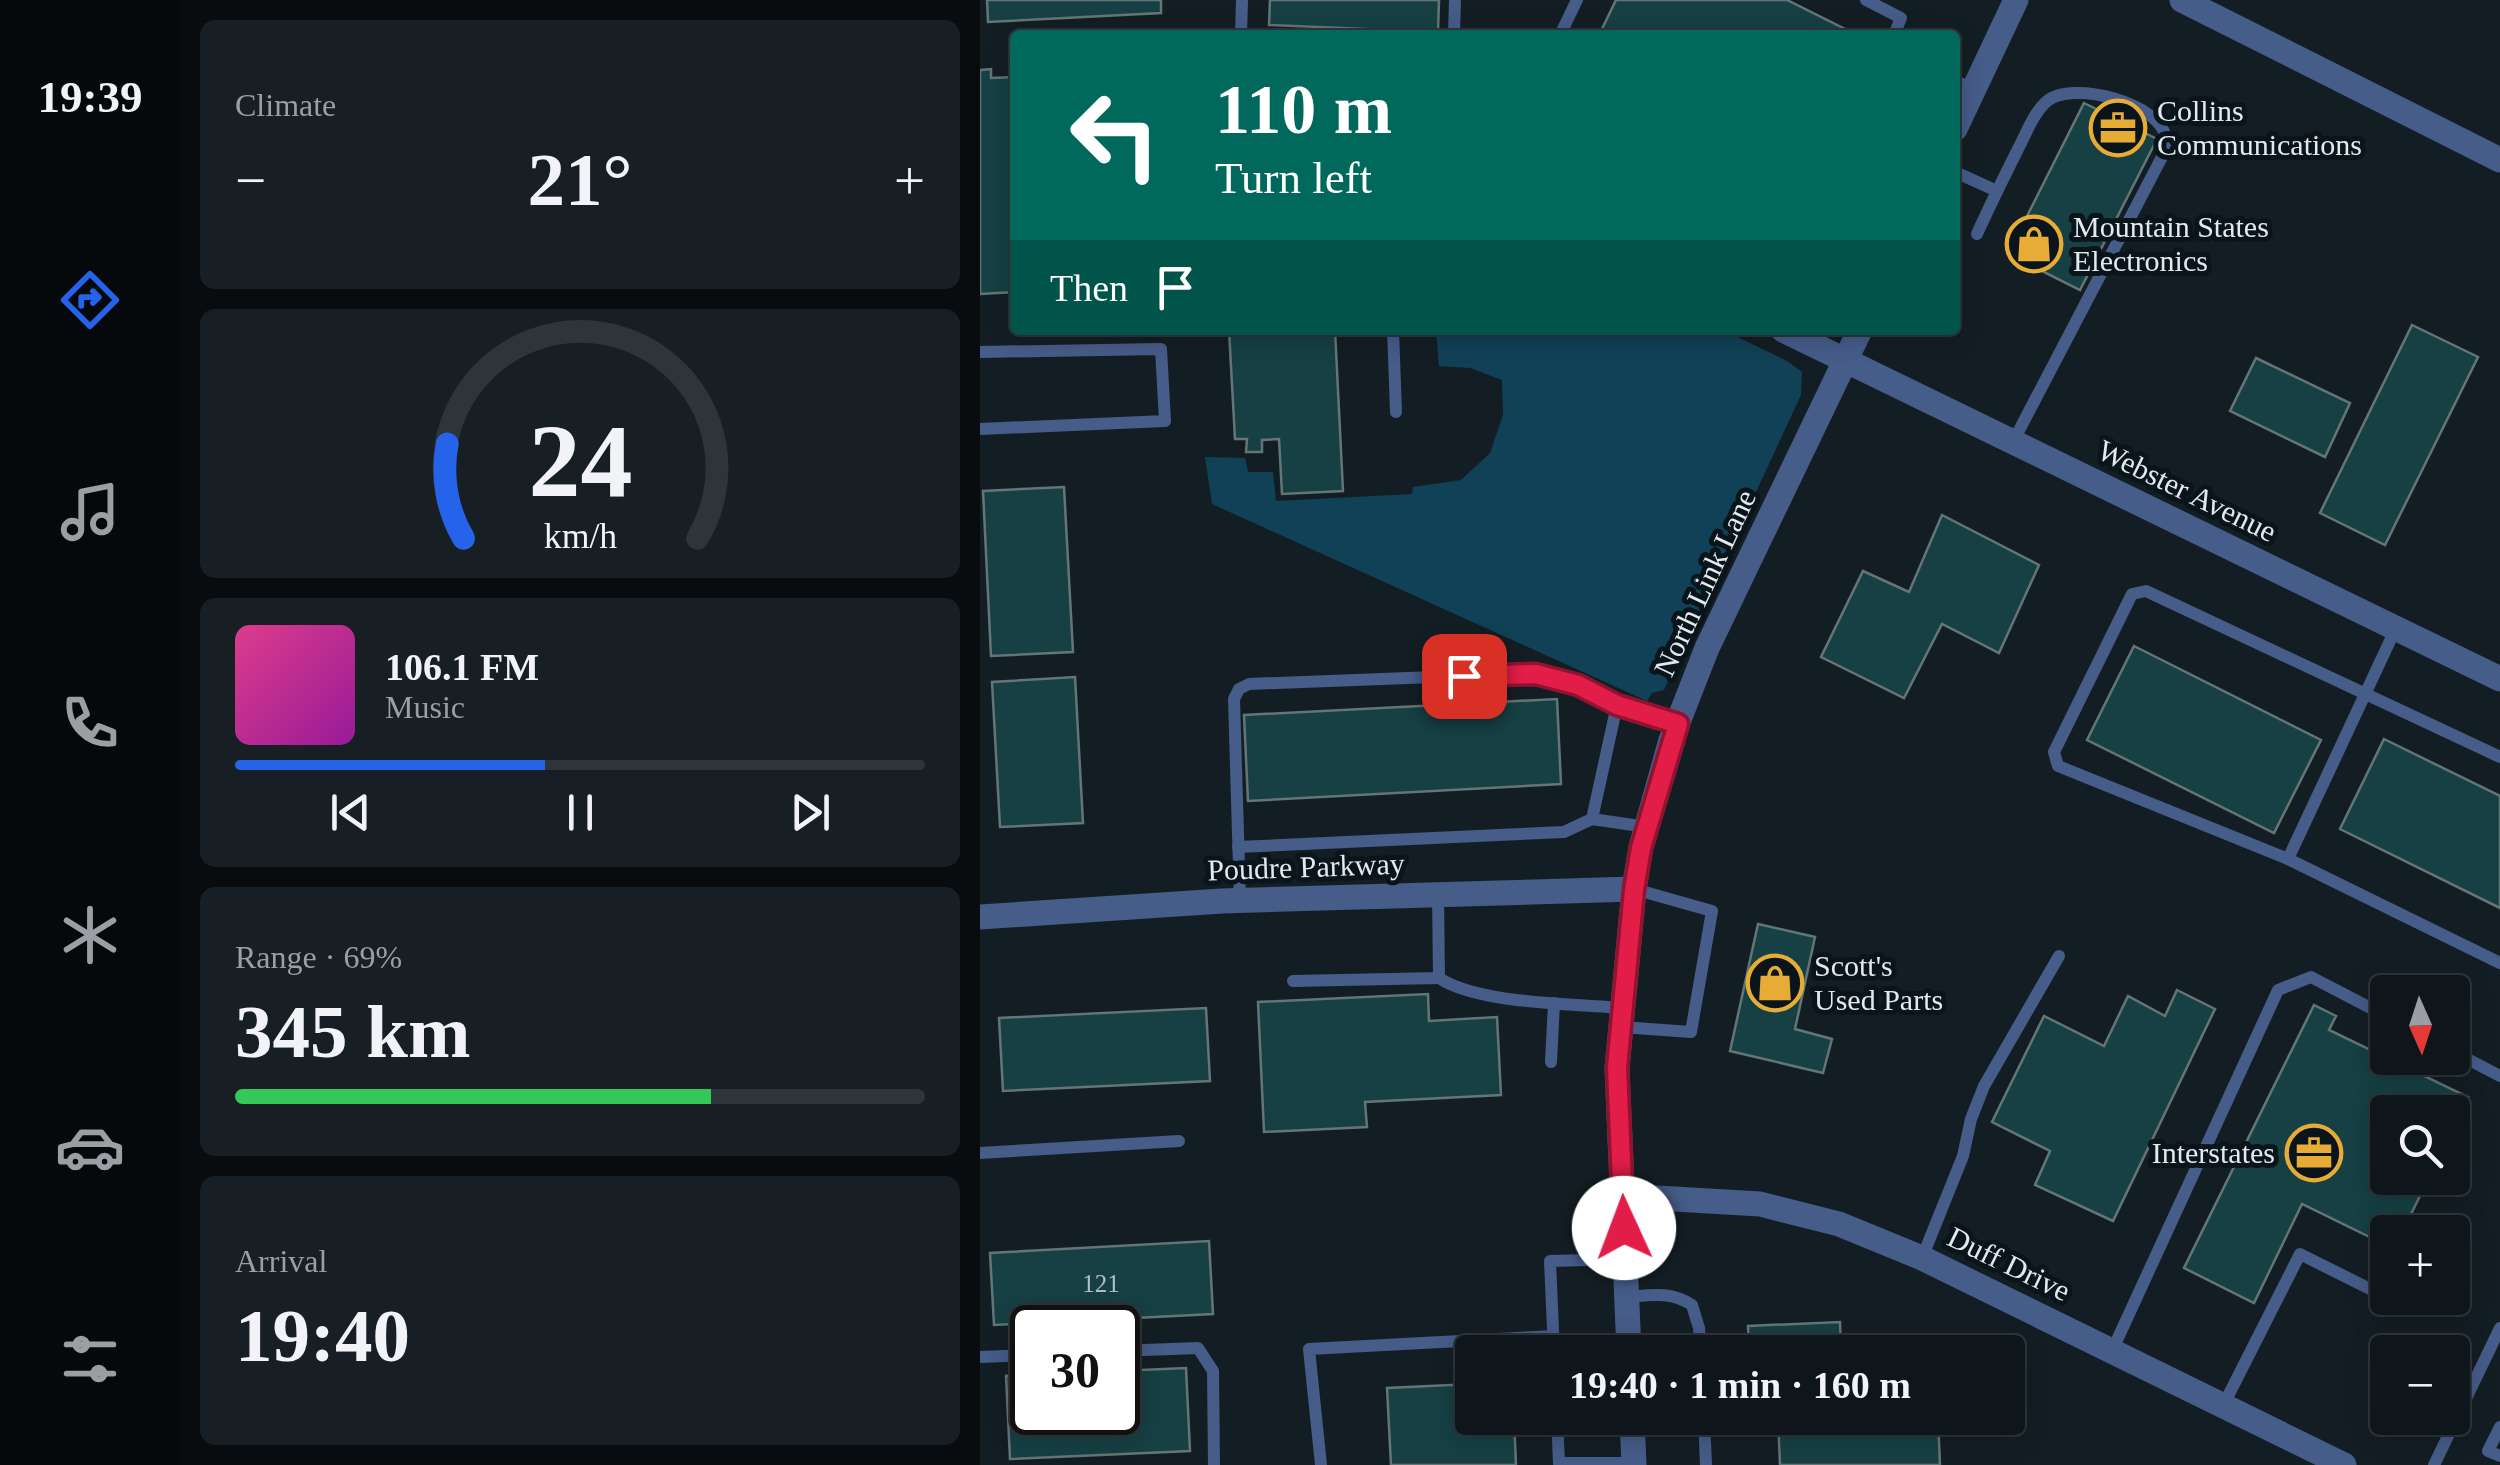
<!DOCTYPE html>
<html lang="en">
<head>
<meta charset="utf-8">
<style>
	body { margin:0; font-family:"Times New Roman",serif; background:#171f24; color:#f1f3f6; height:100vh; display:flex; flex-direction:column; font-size:38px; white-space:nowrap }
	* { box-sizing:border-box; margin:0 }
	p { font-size:32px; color:#9b9fa3 }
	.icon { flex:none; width:55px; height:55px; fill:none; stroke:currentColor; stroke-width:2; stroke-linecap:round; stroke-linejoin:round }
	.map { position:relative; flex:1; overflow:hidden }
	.panel { display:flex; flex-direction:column; gap:20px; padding:20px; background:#080c0f; width:800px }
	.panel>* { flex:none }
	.hud { position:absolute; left:30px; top:30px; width:950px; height:305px; border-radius:10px; box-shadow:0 5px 25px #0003,0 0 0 2px #2e353a; background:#00695c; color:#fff; overflow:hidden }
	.needle { width:65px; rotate:177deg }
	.tools { position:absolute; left:1390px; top:975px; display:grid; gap:20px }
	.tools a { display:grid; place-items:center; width:100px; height:100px; border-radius:10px; background:#0e161b; box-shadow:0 5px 25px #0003,0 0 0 2px #2e353a; font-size:50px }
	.speed { position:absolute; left:30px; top:1305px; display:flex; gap:20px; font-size:50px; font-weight:700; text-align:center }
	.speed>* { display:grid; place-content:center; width:130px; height:130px; border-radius:50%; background:#0e161b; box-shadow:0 5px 25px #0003,0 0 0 2px #2e353a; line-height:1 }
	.speed .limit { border:5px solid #111; border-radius:15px; background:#fff; color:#111 }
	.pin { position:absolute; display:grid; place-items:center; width:85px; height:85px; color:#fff; margin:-42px; border-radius:20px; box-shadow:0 5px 15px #0006 }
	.me { position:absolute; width:110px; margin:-55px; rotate:358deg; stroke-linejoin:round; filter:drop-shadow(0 0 8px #0008) }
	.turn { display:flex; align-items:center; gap:35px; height:210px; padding:0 40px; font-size:45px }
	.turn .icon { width:130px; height:130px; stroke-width:2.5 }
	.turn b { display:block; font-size:70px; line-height:85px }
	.then { display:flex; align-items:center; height:95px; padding:0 40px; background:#0003; gap:20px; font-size:38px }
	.big { font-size:75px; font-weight:600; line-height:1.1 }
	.panel .card { flex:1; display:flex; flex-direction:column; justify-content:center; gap:15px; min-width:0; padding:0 35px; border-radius:15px; background:#171f24 }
	.panel .dial { align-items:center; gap:0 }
	.dial svg { height:260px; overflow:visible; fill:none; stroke:#2e353a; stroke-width:7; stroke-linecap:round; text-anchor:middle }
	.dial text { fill:#f1f3f6; stroke:none }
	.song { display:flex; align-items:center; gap:30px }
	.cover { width:120px; height:120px; border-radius:15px; background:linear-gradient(135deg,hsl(330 70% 55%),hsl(300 70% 35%)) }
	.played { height:10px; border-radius:5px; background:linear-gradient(90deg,#2563eb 45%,#2e353a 45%) }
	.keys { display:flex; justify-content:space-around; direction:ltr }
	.heat { display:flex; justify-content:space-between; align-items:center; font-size:55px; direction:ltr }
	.charge { height:15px; border-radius:8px; background:linear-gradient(90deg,#34c759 69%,#2e353a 0) }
	.trip { position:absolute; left:475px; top:1335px; width:570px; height:100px; border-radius:10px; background:#0e161b; box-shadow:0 5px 25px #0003,0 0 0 2px #2e353a; font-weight:600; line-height:100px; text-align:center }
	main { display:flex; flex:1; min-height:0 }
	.dock { display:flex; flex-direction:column; width:180px; justify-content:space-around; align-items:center; background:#06090b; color:#9b9fa3 }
	.dock .icon { width:70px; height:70px }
	.dock .active { color:#2563eb }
	.dock b { font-size:45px; color:#f1f3f6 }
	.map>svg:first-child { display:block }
	.green { fill:#114157 }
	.building { fill:#164044; stroke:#647576; stroke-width:2.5 }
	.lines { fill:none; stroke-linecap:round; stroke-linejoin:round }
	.service { stroke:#465c89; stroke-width:12 }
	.minor { stroke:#465c89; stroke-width:25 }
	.tertiary { stroke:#465c89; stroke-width:25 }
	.route-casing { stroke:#92132f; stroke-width:25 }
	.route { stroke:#e11d48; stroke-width:18 }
	.labels { text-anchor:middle; stroke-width:10; stroke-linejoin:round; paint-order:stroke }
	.number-label { font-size:25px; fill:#afc0c4 }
	.poi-label { font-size:30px; fill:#e2eaee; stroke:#0a151b; text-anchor:start }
	.street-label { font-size:30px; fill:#e2eaee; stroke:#0a151b }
</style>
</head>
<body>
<main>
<nav class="dock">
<b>19:39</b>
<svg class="icon active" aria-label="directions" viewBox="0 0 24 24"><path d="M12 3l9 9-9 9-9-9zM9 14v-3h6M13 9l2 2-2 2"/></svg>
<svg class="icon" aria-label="music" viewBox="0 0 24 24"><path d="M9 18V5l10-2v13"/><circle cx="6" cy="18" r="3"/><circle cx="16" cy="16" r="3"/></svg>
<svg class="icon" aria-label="phone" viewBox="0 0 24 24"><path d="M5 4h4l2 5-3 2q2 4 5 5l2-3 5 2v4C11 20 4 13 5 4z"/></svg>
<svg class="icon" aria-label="climate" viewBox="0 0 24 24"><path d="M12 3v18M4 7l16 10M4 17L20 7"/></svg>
<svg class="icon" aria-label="car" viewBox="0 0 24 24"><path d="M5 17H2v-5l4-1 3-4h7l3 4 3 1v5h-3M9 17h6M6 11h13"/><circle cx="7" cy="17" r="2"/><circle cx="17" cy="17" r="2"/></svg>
<svg class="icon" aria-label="filters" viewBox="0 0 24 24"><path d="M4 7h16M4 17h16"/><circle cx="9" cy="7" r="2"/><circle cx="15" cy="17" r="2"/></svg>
</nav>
<section class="panel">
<div class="card"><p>Climate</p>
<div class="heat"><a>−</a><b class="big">21°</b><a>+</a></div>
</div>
<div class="card dial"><svg viewBox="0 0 100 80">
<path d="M14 69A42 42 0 1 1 86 69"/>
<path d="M14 69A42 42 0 0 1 9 40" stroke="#2563eb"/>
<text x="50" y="56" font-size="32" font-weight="700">24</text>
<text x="50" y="72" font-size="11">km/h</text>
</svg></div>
<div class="card">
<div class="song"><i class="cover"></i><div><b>106.1 FM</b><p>Music</p></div></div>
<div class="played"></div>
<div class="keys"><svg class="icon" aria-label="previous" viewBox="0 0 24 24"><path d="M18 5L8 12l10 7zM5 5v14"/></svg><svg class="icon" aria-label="pause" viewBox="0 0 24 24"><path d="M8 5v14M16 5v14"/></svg><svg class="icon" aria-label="next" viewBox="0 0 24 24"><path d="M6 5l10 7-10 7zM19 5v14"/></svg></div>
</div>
<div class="card"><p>Range · 69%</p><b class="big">345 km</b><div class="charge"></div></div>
<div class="card"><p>Arrival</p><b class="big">19:40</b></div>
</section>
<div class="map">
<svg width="1520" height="1465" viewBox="0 0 1520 1465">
	<rect width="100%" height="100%" fill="#131e24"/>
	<polygon class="green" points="456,330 743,330 807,361 822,372 821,395 684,690 672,693 667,701 232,504 225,457 265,458 268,472 293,472 296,501 432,494 433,487 481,480 510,453 523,415 522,380 490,368 459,366"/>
	<g class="building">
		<polygon points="7,0 181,0 181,13 8,22"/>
		<polygon points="290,0 459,0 458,32 289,25"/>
		<polygon points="636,0 807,0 869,31 866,35 619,35"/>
		<polygon points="11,69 11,78 35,77 35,292 0,294 0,70"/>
		<polygon points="1104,103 1177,139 1100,290 1028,254"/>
		<polygon points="1432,325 1498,357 1405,545 1340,513"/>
		<polygon points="50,330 144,330 50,335"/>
		<polygon points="249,330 355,330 363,491 302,494 299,439 282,440 282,452 266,452 267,439 255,439"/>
		<polygon points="1276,358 1370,403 1345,457 1250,411"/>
		<polygon points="84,487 93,652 11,656 3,491"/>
		<polygon points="962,515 1059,565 1019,653 962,624 924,698 841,657 883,571 929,592"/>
		<polygon points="1154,646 1341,740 1294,833 1107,740"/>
		<polygon points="95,677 103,823 20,827 12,682"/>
		<polygon points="577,699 581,784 268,801 264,715"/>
		<polygon points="1404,739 1520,796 1520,908 1360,829"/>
		<polygon points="778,924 835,937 815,1029 852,1039 843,1073 750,1051"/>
		<polygon points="1197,990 1235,1009 1133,1221 1055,1185 1070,1151 1012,1122 1064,1016 1124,1046 1148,996 1185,1016"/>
		<polygon points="448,994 449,1021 517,1017 521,1095 385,1102 387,1127 284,1132 278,1002"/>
		<polygon points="1334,1005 1356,1016 1349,1030 1488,1097 1472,1129 1472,1112 1408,1112 1408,1178 1449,1178 1422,1232 1408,1232 1408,1246 1322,1204 1274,1303 1204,1268"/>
		<polygon points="226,1008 230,1081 23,1091 19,1018"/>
		<polygon points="229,1241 233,1314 14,1325 10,1253"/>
		<polygon points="860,1322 861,1352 769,1352 768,1326"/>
		<polygon points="206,1368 210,1451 30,1459 26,1376 52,1374 52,1412 138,1412 138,1371"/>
		<polygon points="492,1384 492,1418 534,1418 536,1465 411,1465 407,1388"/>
		<polygon points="798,1418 958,1418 960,1465 800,1465"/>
	</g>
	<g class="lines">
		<g class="service">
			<polyline points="886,0 921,18 914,35"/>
			<polyline points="261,35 262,0"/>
			<polyline points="474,35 475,0"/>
			<polyline points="580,35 597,0"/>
			<polyline points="975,81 994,89"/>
			<polyline points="975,172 1017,191"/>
			<path d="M 997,234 C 1010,205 1024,177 1038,149 C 1046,134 1053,114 1066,102 C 1090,79 1184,103 1186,140 C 1186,145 1184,150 1183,155 L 1033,442"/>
			<polyline points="413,330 416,412"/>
			<polyline points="0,352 181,349 185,421 0,429"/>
			<polyline points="1416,628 1308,859 1520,963"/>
			<polyline points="612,819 637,705"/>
			<polyline points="258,847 584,832 612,819 667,827"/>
			<polyline points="1308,859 1078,766 1074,752 1152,594 1166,591 1520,757"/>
			<path d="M 458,895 L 459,978 C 498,1004 594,1004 643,1008"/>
			<polyline points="260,901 254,699 259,689 269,684 556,673 598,685 637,705 698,724"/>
			<polyline points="313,981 459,978"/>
			<polyline points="641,1027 711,1032 732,911 654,889"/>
			<polyline points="1472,1051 1520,1076"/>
			<polyline points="571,1062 574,1003"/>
			<polyline points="0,1153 199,1141"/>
			<polyline points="942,1258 983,1156 991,1119 1004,1086 1079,956"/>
			<path d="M 647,1297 C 672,1295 690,1291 712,1305 L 719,1328 L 721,1352"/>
			<polyline points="138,1351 218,1348 233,1371 234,1465"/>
			<polyline points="1132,1351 1298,990 1331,977 1408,1017"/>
			<polyline points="574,1352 570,1261 645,1259"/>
			<polyline points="0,1357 52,1355"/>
			<polyline points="1243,1406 1320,1254 1422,1305"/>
			<polyline points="577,1418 579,1463 654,1463"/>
			<polyline points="724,1418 726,1465"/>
			<polyline points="1520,1427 1508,1451 1520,1456"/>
			<polyline points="341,1465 329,1349 574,1336"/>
			<polyline points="1454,1465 1520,1328"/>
		</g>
		<g class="minor">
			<polyline points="975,129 1036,0"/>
			<polyline points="803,330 1520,679"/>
			<polyline points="0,917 242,901 654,889"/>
			<polyline points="643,1196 780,1204 859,1224 942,1258 1364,1465"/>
			<polyline points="649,1352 637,1068 654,889 661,847 691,740 727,648 880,330"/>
			<polyline points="652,1418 654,1465"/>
		</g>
		<polyline class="tertiary" points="1202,0 1520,160"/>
	</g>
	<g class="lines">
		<g class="route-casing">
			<polyline id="route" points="484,676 556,674 598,685 637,705 698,724 661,848 654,890 637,1068 644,1228"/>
		</g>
		<use href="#route" class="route"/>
	</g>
	<defs>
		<g id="office-ring" transform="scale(2.875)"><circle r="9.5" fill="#0a151b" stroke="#e7ac36" stroke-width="1.5"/><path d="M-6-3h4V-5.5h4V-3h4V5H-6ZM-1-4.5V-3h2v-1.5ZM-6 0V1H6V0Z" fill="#e7ac36"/></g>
		<g id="shop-ring" transform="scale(2.875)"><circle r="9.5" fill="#0a151b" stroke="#e7ac36" stroke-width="1.5"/><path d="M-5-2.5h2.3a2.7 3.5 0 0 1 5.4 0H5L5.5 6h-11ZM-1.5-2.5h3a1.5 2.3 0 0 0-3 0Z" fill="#e7ac36"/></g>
	</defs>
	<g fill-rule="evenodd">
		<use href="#office-ring" x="1138" y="128"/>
		<use href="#shop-ring" x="1054" y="244"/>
		<use href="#shop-ring" x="795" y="983"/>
		<use href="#office-ring" x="1334" y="1153"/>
	</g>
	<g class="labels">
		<g class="number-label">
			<text x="121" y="1292">121</text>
		</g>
		<g class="poi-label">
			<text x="1177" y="121">Collins<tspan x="1177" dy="34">Communications</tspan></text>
			<text x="1093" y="237">Mountain States<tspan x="1093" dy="34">Electronics</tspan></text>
			<text x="834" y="976">Scott's<tspan x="834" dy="34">Used Parts</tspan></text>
			<text x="1295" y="1163" text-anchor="end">Interstates</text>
		</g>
		<g class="street-label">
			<text transform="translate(1207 491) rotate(26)" y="10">Webster Avenue</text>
			<text transform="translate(725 583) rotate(-65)" y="10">North Link Lane</text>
			<text transform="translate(326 867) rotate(-2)" y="10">Poudre Parkway</text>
			<text transform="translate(1029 1264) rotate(26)" y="10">Duff Drive</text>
		</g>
	</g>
</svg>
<div class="tools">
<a><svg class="needle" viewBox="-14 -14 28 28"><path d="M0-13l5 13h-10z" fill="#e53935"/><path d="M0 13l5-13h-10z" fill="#9b9fa3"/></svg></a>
<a><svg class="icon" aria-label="search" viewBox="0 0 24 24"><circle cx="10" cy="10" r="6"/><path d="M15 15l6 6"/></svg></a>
<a>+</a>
<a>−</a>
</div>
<div class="speed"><div class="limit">30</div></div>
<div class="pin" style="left:484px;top:676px;background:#d93025"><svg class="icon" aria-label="arrive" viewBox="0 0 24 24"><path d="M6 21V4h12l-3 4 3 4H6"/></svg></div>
<svg class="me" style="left:644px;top:1228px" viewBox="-20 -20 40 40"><circle r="19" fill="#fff"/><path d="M0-13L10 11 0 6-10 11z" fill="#e11d48"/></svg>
<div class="trip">19:40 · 1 min · 160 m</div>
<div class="hud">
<div class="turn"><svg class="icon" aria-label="left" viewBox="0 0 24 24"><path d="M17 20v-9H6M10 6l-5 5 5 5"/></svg><div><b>110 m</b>Turn left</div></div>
<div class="then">Then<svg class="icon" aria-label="arrive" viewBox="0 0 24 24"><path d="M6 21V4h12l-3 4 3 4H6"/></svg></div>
</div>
</div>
</main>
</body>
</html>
